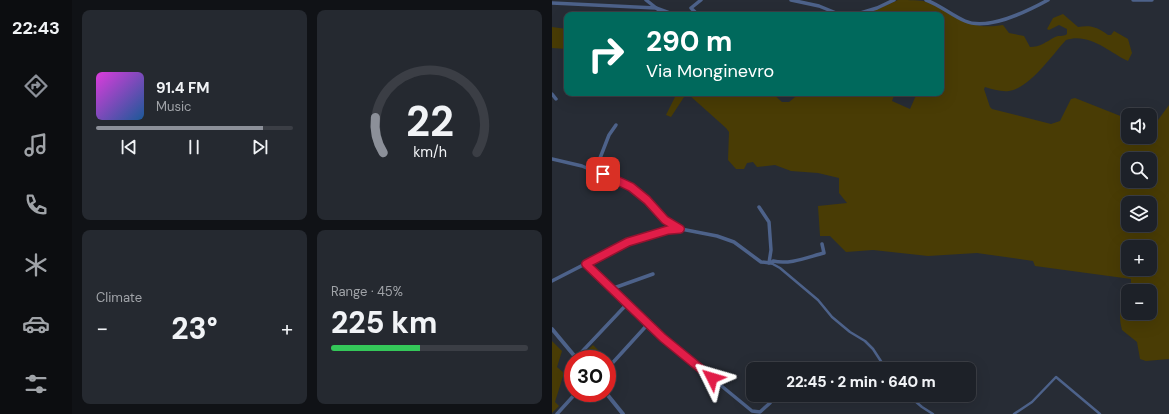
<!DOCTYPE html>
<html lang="en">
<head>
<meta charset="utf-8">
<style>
	body { margin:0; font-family:"DM Sans",sans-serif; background:#252930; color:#f1f3f6; height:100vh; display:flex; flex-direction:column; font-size:15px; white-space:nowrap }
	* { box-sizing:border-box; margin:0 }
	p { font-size:13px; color:#a0a3a8 }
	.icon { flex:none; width:22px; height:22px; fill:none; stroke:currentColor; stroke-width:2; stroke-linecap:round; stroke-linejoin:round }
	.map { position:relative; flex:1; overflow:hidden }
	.drawer { display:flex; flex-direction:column; gap:10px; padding:10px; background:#101216; width:480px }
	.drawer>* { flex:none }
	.hud { position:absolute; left:12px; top:12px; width:380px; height:84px; border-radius:8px; box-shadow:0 4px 16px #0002,0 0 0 1px #3b3e45; background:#00695c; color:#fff; overflow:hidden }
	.buttons { position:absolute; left:569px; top:108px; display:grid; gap:8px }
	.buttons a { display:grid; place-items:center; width:36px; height:36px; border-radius:8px; background:#1d2128; box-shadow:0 4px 16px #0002,0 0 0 1px #3b3e45; font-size:20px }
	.speed { position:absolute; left:12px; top:350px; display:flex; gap:8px; font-size:20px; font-weight:700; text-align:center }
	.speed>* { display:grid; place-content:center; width:52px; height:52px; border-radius:50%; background:#1d2128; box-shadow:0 4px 16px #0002,0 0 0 1px #3b3e45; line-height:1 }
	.speed .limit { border:6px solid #d22; background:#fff; color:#111 }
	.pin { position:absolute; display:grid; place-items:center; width:34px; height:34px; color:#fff; margin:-17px; border-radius:8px; box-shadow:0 2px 6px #0006 }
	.me { position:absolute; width:44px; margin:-22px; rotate:310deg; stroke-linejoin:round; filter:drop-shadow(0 0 3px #0008) }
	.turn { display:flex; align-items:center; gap:14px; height:84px; padding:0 16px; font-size:18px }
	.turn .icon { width:52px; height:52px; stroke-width:2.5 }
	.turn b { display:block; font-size:28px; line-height:34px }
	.big { font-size:30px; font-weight:800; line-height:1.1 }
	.drawer .widget { flex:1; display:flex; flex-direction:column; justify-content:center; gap:6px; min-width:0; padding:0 14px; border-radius:8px; background:#252930 }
	.drawer .dial { align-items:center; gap:0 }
	.dial svg { height:104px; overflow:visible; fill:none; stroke:#3b3e45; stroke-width:7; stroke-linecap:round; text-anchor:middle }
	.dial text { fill:#f1f3f6; stroke:none }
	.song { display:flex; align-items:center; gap:12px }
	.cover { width:48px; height:48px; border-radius:6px; background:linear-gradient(135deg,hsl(300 70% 55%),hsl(210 70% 35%)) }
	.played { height:4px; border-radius:2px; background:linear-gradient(90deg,#8c9099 85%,#3b3e45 85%) }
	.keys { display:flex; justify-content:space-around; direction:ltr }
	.heat { display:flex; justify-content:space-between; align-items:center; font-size:22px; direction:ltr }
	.charge { height:6px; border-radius:3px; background:linear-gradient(90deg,#34c759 45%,#3b3e45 0) }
	.drawer .tiles { flex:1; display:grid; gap:10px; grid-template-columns:repeat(2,1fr) }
	.trip { position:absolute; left:194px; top:362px; width:230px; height:40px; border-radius:8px; background:#1d2128; box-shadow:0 4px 16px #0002,0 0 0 1px #3b3e45; font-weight:800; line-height:40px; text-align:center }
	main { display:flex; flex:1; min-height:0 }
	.tabs { display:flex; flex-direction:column; width:72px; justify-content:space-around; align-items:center; background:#0c0d10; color:#a0a3a8 }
	.tabs .icon { width:28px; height:28px }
	.tabs .on { color:#8c9099 }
	.tabs b { font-size:18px; color:#f1f3f6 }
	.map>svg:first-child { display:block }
	.green { fill:#493c05; fill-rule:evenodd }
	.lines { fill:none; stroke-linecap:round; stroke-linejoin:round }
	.pedestrian { stroke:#4d628a; stroke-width:2.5 }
	.minor { stroke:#4d628a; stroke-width:3.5 }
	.tertiary { stroke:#4d628a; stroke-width:4 }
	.route-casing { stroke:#92132f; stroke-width:10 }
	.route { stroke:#e11d48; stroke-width:7 }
</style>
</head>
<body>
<main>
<nav class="tabs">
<b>22:43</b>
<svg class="icon on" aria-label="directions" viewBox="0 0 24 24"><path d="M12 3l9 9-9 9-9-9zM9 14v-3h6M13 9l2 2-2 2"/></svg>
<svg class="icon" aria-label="music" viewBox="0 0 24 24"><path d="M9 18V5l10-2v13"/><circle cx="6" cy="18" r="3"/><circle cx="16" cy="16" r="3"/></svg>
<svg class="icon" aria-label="phone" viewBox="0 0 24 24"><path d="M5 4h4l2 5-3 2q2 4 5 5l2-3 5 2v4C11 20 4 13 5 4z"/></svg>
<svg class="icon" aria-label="climate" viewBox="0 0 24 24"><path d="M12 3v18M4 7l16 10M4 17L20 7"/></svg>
<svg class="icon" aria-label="car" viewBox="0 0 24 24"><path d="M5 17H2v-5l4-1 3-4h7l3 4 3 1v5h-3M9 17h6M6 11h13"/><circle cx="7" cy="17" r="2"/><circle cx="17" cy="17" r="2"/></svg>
<svg class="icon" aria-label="filters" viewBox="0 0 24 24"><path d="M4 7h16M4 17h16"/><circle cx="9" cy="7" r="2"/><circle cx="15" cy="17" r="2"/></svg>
</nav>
<section class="drawer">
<div class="tiles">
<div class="widget">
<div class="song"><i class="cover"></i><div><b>91.4 FM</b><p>Music</p></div></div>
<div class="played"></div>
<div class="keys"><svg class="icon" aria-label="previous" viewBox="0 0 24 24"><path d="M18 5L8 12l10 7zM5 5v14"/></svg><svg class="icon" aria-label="pause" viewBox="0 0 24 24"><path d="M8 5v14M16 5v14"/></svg><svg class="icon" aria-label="next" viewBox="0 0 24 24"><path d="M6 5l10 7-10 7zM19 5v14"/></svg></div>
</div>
<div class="widget dial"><svg viewBox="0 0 100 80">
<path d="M14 69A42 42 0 1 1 86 69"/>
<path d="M14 69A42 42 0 0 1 8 42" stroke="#8c9099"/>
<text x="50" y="56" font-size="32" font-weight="700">22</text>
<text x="50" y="72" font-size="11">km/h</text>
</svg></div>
<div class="widget"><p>Climate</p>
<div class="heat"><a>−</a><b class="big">23°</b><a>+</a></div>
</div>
<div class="widget"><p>Range · 45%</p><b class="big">225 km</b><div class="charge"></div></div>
</div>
</section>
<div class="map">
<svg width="617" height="414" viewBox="0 0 617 414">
	<rect width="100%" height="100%" fill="#272c35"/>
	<g class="green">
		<path d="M 346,0 C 354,0 364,0 371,1 C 404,10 411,32 451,25 L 457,33 L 472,36 L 478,47 C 488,47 494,42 503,37 C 507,35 511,37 515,34 L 515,29 L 507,25 L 497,30 L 495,29 L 501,18 L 511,14 L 526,27 C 539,25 545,27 556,35 L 559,35 L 562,31 L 576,39 L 580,53 L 576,61 C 557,52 537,32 514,40 C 500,55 478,88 457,91 C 449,92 440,89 433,87 L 432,89 L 438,107 L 440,109 L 499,124 L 508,121 L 519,99 L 523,98 L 576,119 L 576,137 L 598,137 L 598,126 L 606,120 L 617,105 L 617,359 L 594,361 L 588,359 L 585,342 L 570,330 C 566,313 568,307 576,292 L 576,313 L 598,313 L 598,291 L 576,291 L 579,285 L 579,279 L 483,266 L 481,261 L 425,253 L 376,256 L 321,250 L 294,252 L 278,236 L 268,236 L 266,206 L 295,203 L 287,193 L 287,178 L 266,173 L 239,171 L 223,165 L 205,167 L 201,162 L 195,163 L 192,169 L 184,169 L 176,160 L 177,132 L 174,128 L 136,94 L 134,94 L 119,117 L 114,115 L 125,93 L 220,93 L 230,102 L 237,102 L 248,93 L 343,93 L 340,101 L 358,109 L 365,93 L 389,93 L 389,15 L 312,15 ZM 576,159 L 598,159 L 598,181 L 576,181 ZM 576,203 L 598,203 L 598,225 L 576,225 ZM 576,247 L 598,247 L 598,269 L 576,269 Z"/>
		<polygon points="0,27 15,29 15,49 0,48"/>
		<polygon points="0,341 10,351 5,367 12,373 3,402 7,406 0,413"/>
		<polygon points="41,345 57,361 55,363 55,359 32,359 29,356"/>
	</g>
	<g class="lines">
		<g class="pedestrian">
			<polyline points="219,263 228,268 266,300 280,317 298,332 313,341 321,349 334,369"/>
			<polyline points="356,395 370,407 381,414"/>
			<polyline points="462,414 480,402 504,377 548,414"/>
		</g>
		<g class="minor">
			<polyline points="94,0 113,15"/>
			<polyline points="239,0 267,6 289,15"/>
			<path d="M 374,0 C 388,5 399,15 413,21 C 435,31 476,11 496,0"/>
			<polyline points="581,0 600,0"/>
			<polyline points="0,3 104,8 123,15"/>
			<polyline points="146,15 139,8 149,0"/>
			<polyline points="302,15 325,8 342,0"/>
			<polyline points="0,94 4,99"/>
			<path d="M 0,159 L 30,166 L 79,187 L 95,200 L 113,220 L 129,229 L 165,236 L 182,242 L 209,262 L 219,263 L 221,261 C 238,265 256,257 272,253 L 270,244"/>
			<polyline points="43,171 57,135 64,125"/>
			<polyline points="207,207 217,222 219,250 217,263"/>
			<polyline points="34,264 111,338 200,411 208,412 218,403"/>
			<polyline points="0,281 76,242 117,230 129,229"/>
			<polyline points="59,289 101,274"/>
			<polyline points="24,358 75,304"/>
			<polyline points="55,369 96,324"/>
			<polyline points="5,414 24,393"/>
		</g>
		<g class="tertiary">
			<polyline points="0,329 25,359"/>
			<polyline points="54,393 71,414"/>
		</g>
	</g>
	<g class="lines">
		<g class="route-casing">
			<polyline id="route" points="51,174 79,187 95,200 113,220 128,229 116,230 76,242 34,264 111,338 160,378"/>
		</g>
		<use href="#route" class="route"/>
	</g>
</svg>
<div class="buttons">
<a><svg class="icon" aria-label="sound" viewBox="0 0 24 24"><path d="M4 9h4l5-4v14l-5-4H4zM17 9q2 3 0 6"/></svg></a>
<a><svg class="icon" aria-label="search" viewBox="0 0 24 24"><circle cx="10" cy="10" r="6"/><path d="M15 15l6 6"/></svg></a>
<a><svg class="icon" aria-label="layers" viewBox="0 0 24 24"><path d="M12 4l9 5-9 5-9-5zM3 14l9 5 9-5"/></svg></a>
<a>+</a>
<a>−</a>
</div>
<div class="speed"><div class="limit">30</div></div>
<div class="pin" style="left:51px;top:174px;background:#d93025"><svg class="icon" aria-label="arrive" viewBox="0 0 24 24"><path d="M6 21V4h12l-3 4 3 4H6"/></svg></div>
<svg class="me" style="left:160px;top:378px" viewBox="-20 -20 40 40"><path d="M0-17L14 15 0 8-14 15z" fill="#e11d48" stroke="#fff" stroke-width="4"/></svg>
<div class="trip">22:45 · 2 min · 640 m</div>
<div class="hud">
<div class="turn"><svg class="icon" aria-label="right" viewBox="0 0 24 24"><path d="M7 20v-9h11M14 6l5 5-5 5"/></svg><div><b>290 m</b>Via Monginevro</div></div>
</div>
</div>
</main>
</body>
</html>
